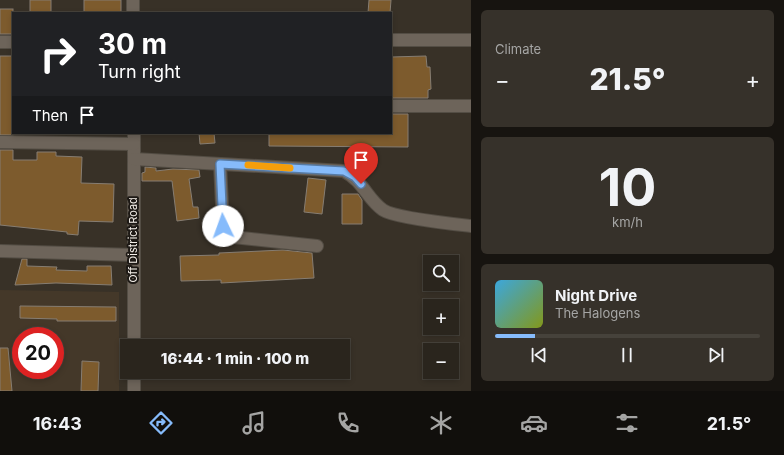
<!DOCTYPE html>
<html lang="en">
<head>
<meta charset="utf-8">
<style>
	body { margin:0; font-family:Inter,sans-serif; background:#36312a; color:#f1f3f6; height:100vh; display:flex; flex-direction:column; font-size:15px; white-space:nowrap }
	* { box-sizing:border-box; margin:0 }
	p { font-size:13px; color:#a5a5a4 }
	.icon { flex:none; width:22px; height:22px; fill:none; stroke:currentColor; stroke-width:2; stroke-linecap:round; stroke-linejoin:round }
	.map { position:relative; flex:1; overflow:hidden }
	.drawer { display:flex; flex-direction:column; gap:10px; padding:10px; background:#171410; width:313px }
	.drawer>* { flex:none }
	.hud { position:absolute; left:12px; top:12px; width:380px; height:122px; border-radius:0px; box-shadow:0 2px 6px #0003,0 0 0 1px #46423b; background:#202124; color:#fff; overflow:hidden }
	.buttons { position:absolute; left:423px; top:255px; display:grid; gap:8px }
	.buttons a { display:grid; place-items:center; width:36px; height:36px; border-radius:0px; background:#2a251d; box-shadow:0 2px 6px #0003,0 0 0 1px #46423b; font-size:20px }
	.speed { position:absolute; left:12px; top:327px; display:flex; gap:8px; font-size:20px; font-weight:700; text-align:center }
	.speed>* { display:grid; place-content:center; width:52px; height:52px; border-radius:50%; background:#2a251d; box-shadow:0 2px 6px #0003,0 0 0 1px #46423b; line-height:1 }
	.speed .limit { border:6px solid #d22; background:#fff; color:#111 }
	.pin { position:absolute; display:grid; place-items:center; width:34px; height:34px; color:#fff; margin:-41px -17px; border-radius:50% 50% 50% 0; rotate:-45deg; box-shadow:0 0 4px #0007 }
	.pin .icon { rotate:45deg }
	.me { position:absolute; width:44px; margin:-22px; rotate:357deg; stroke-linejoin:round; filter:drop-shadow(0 0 3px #0008) }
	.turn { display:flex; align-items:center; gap:14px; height:84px; padding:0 20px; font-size:18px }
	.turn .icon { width:52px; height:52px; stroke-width:2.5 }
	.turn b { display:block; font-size:28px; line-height:34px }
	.then { display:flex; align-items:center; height:38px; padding:0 20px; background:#0003; gap:8px; font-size:15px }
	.big { font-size:30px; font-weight:800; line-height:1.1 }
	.drawer .tile { flex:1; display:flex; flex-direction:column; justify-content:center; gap:6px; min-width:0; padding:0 14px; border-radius:6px; background:#36312a }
	.drawer .dial { align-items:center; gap:0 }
	.dial b { font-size:52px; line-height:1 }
	.song { display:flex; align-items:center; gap:12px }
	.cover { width:48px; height:48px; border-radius:6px; background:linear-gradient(135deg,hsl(200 70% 55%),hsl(70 70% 35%)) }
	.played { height:4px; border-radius:2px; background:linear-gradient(90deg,#86bbfb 15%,#46423b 15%) }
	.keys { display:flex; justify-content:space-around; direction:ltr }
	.heat { display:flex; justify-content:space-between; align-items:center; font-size:22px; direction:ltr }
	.trip { position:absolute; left:120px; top:339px; width:230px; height:40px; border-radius:0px; background:#2a251d; box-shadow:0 2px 6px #0003,0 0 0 1px #46423b; font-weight:800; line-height:40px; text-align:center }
	.menu { display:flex; height:64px; justify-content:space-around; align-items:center; background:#110f0c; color:#a5a5a4 }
	.menu .icon { width:28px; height:28px }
	.menu .on { color:#86bbfb }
	.menu b { font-size:18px; color:#f1f3f6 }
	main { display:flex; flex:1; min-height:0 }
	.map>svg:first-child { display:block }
	.built { fill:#443829; fill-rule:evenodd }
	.building { fill:#7d5b2d; stroke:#867d72 }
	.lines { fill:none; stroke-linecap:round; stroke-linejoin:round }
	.minor-casing { stroke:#534d44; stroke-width:14 }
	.minor { stroke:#6d645a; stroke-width:12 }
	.route-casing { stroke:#577aa3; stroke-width:10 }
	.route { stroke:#86bbfb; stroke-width:7 }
	.slow { stroke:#f59e0b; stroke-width:7 }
	.labels { text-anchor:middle; stroke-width:4; stroke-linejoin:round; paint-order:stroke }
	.street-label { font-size:11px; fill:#f5f0ea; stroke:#1d1915 }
</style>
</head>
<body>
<main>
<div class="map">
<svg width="471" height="391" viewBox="0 0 471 391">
	<rect width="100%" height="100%" fill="#383127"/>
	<path class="built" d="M 0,290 L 119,292 L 119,391 L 0,391 ZM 21,336 L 55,336 L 55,370 L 21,370 Z"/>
	<g class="building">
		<rect x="30" y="0" width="21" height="13"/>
		<rect x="84" y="0" width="37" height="13"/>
		<polygon points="369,0 391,0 390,13 368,13"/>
		<rect x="0" y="9" width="13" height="25"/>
		<rect x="0" y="56" width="13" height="79"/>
		<polygon points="426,56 427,67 430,67 431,89 428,90 428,98 391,98 391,57"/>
		<polygon points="391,114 408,114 408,147 269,146 269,133 391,133"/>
		<polygon points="199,133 214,133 215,143 200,144"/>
		<polygon points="0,150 13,150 13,160 37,160 37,152 56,152 56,156 82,157 81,183 114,184 113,222 79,221 78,235 67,234 67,232 0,225"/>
		<polygon points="145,167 156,168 156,171 173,169 199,170 200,177 189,179 193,207 198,207 199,218 177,221 172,181 142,181 142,173 145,172"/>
		<polygon points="308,178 326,180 322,214 304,212"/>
		<polygon points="342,194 358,194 362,200 362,224 342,224"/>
		<polygon points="283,250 312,253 314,278 221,283 221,280 181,281 180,256 219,255 219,253"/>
		<polygon points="22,259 27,259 27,266 57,267 56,270 87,271 87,266 111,266 112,285 56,283 15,285"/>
		<polygon points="20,306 116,307 116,321 57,321 57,319 20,318"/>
		<polygon points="0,348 8,348 12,391 0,391"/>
		<polygon points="82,361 99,362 98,391 81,391"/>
	</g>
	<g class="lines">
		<g class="minor-casing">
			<g id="minor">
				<polyline points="133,0 133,13"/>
				<polyline points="391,40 471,40"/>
				<polyline points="0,42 13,42"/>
				<polyline points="391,106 471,106"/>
				<polyline points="134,133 134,346"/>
				<polyline points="0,142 134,144"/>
				<path d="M 134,159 L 344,171 C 364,182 367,199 383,210 C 395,218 453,224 471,226"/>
				<polyline points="220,164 223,226 227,233 233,237 317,246"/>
				<polyline points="0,251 133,255"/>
				<polyline points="134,372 134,391"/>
			</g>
		</g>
		<use href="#minor" class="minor"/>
	</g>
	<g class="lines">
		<g class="route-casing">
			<polyline id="route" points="223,226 220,164 344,171 355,177 361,184"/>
		</g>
		<use href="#route" class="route"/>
		<polyline class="slow" points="248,165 290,168"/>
	</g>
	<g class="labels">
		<g class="street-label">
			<text transform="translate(133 240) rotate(-90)" y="4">Off District Road</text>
		</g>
	</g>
</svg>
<div class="buttons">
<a><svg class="icon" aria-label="search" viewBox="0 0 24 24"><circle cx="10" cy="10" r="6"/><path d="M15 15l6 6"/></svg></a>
<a>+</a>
<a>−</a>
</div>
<div class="speed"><div class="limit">20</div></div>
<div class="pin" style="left:361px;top:184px;background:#d93025"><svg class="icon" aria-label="arrive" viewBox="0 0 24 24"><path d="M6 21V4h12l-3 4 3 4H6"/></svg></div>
<svg class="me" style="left:223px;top:226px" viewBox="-20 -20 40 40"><circle r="19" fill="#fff"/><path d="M0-13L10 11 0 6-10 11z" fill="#86bbfb"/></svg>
<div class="trip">16:44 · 1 min · 100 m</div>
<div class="hud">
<div class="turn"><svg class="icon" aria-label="right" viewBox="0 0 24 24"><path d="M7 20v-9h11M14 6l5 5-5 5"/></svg><div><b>30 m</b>Turn right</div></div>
<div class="then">Then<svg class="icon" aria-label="arrive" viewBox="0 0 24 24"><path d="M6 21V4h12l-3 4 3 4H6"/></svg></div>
</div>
</div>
<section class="drawer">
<div class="tile"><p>Climate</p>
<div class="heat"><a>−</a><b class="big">21.5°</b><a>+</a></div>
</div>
<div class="tile dial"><b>10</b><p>km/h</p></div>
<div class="tile">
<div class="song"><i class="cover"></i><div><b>Night Drive</b><p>The Halogens</p></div></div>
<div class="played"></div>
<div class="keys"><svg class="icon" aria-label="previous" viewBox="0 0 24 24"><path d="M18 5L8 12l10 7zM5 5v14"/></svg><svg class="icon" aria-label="pause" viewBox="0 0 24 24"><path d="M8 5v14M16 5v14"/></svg><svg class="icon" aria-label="next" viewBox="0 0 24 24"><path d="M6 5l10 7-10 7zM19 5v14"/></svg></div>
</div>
</section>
</main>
<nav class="menu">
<b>16:43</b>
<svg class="icon on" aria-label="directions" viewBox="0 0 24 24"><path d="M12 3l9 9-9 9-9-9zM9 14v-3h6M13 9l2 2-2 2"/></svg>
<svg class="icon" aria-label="music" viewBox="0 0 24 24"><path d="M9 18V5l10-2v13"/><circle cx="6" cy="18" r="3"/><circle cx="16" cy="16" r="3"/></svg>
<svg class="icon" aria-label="phone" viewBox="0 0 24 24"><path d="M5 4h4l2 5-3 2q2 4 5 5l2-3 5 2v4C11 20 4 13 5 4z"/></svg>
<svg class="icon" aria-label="climate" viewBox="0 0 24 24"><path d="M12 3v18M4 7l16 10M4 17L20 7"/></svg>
<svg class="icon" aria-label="car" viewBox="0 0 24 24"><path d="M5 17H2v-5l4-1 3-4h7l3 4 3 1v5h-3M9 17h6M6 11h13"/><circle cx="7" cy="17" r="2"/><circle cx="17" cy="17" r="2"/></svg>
<svg class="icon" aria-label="filters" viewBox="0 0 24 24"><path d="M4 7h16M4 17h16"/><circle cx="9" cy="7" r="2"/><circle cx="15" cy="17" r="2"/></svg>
<b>21.5°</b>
</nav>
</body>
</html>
